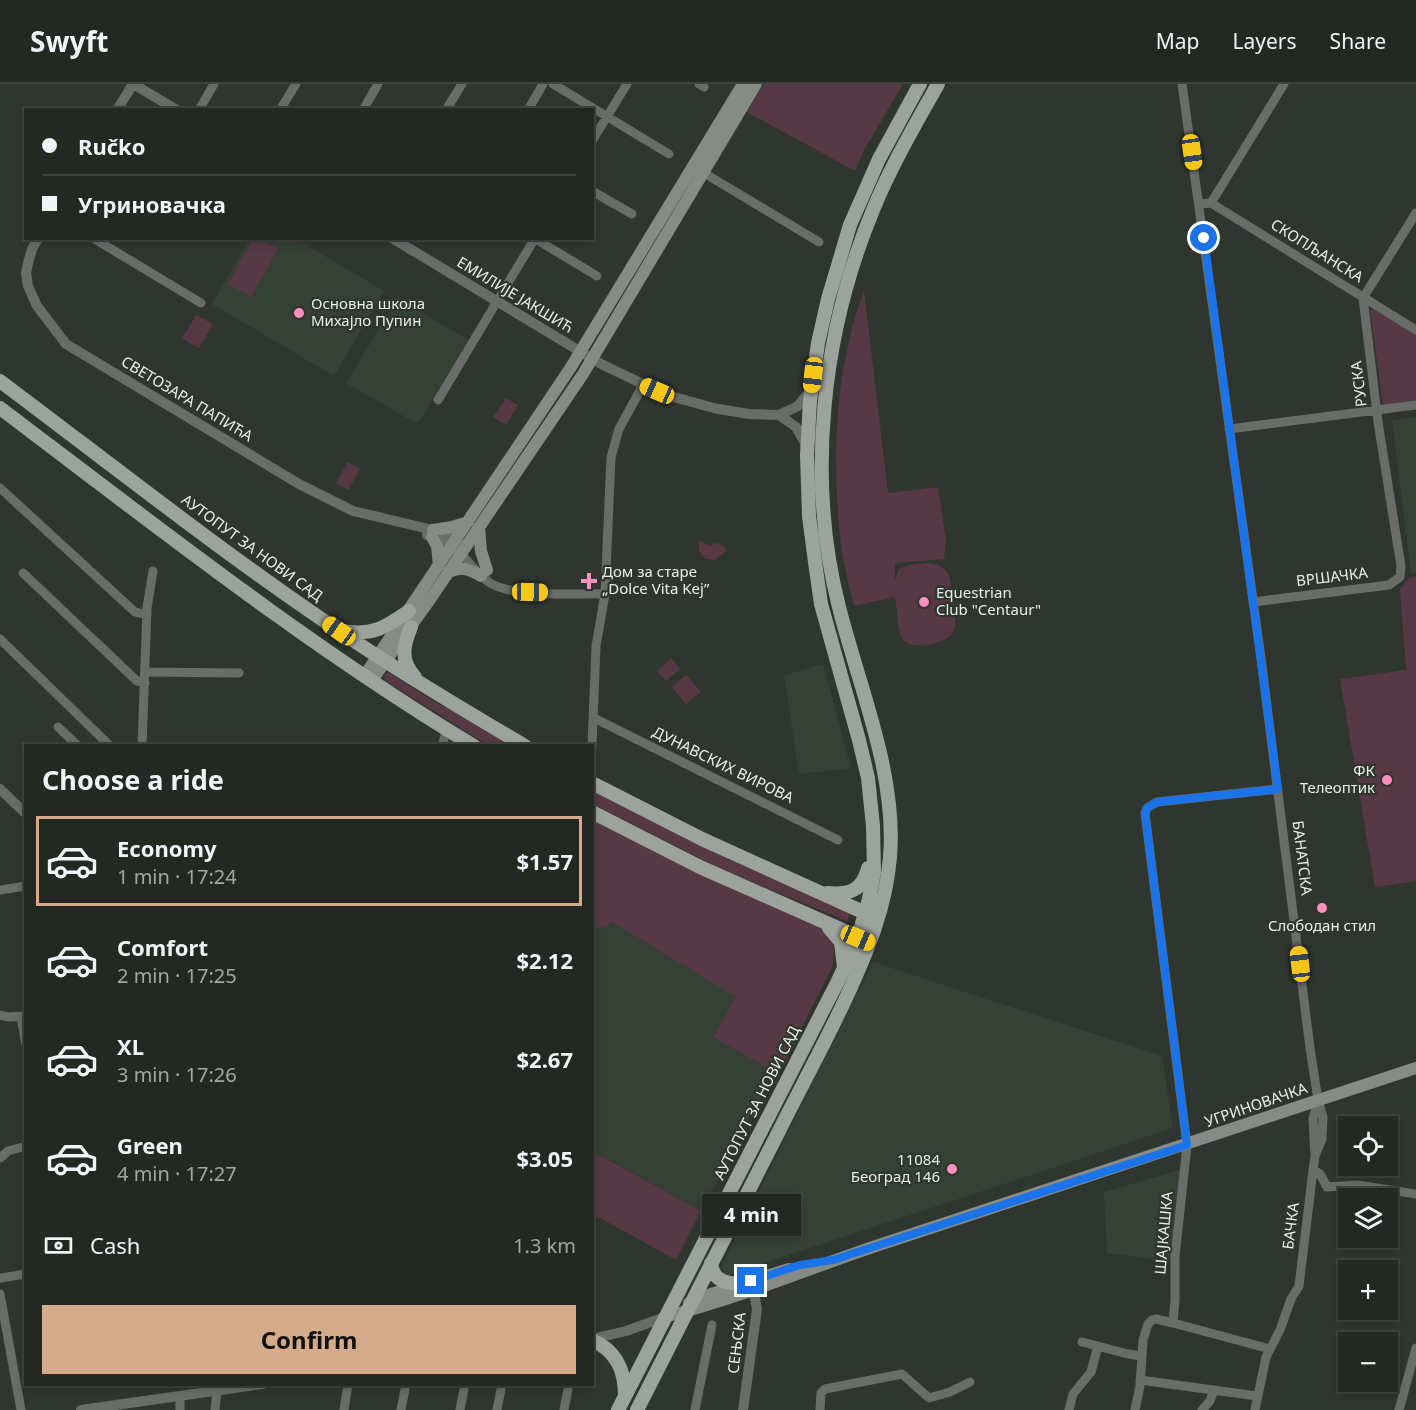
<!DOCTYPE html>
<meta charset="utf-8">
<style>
body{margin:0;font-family:"Noto Sans",sans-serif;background:#2f3430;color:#f1f3f6;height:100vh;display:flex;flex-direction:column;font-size:22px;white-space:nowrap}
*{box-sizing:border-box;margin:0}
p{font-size:20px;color:#a3a6a6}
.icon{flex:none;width:33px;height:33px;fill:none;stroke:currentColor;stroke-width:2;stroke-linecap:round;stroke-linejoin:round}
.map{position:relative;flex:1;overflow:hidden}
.sheet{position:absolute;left:24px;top:660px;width:570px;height:642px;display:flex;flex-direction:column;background:#232823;border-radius:0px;box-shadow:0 3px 9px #0003,0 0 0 2px #404441}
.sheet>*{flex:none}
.hud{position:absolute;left:24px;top:24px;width:570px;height:132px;border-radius:0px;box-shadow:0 3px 9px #0003,0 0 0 2px #404441;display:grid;align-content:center;height:132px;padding:0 18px;background:#232823}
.buttons{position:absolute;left:1338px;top:1032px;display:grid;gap:12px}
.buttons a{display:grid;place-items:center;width:60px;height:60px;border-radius:0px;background:#232823;box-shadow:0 3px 9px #0003,0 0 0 2px #404441;font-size:30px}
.end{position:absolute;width:27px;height:27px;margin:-14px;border:8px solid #1a73e8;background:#fff;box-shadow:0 0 0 3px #fff}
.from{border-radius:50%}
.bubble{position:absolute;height:42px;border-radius:0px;background:#232823;box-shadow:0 3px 9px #0003,0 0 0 2px #404441;font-size:20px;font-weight:700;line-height:42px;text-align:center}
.car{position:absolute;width:18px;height:36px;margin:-18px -9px;border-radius:8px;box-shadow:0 0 4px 2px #0007;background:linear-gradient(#f5c518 24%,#345 0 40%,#f5c518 0 76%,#345 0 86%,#f5c518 0)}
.hud b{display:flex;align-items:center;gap:21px;height:57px;font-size:22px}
.hud b+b{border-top:2px solid #404441}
.hud i{width:15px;height:15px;background:#f1f3f6}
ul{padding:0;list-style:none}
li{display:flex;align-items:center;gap:18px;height:90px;margin:0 12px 9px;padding:0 6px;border:3px solid transparent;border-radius:0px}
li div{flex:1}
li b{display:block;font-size:22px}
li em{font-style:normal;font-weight:700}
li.current{border-color:#d6ab8b}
li>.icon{width:54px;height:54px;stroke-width:1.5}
h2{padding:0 18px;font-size:27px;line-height:72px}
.pay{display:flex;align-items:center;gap:15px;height:66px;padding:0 18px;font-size:22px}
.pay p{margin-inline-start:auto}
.cta{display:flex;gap:12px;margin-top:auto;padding:12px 18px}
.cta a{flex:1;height:69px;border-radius:0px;background:#d6ab8b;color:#111;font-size:24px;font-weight:700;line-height:69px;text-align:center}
header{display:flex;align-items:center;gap:36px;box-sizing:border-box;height:84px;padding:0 30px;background:#232823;border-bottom:2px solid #404441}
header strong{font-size:28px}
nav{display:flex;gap:33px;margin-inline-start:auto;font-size:21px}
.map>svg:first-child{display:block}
.built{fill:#354135}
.green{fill:#573845}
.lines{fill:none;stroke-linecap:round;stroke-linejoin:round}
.minor{stroke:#696c68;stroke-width:9}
.tertiary{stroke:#696c68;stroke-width:10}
.secondary{stroke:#868b86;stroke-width:12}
.primary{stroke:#9ca39c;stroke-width:14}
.route{stroke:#1a73e8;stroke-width:8}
.poi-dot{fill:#fd8ec0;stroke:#2f362f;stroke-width:2}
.labels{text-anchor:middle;stroke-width:4.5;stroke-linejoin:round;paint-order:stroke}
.street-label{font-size:15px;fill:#eaeeea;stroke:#2f362f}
.poi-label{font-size:15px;fill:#eaeeea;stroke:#2f362f;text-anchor:start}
</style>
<header>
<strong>Swyft</strong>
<nav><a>Map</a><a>Layers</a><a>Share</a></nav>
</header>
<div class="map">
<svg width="1416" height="1326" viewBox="0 0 1416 1326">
<rect width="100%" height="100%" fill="#2f362f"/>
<path class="built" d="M249,155H296L384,207L334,292L212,220Z
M398,214L468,256L424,330L418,338H414L346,299Z
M1416,333V489L1411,490L1392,336Z
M823,580L851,684L799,690L784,591Z
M612,838L737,913L713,953L774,988L701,1127L593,1067V844Z
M873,878L1162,972L1173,1044L729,1191L724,1190L722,1186L723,1179Z
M1183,1085L1172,1178L1107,1169L1104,1108Z"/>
<path class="green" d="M764,0H903L864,66L855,87L747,28Z
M253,155H261L278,165L251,213L228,200Z
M864,207L888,409L938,403L946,457L944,475L895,479V496L899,485C913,479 941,473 949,492C952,500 951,511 953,519C954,528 957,539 954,547C948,560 909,569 902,554C897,543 897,525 895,513L854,522C850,504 845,486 842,467C831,386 834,285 864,207Z
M1374,225L1416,251V316L1383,321L1370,226Z
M196,231L213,240L199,264L182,255Z
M506,314L518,321L506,341L493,333Z
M348,378L360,385L348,406L336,399Z
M699,456L710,462L716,459C722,460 724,461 726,467L715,476L704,474L699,466Z
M1416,493V797L1375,803L1340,595L1406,586L1400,505L1409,494Z
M671,574L680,585L666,597L657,587Z
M388,588L438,620L459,629L514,661H488L386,597L384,592Z
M686,591L701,608L686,620L672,603Z
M592,705L850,830L847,837L723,786L593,720Z
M593,735L817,841L828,850L834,859L833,882L778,990L713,953L736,913L612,838L605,843L593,844Z
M592,1067L701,1127L676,1176L593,1130Z"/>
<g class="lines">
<path class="minor" d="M553,0L669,70
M699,0L704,3
M1182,0L1261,574L1310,964L1318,1016L1323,1033L1322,1055L1315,1072L1313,1086L1299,1202L1291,1215L1280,1246L1266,1273L1255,1326
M199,26L214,0
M280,26L296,0
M363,26L378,0
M446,26L462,0
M528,26L543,0
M592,57L627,0
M704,89L819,158
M592,107L632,130
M1211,119L1284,0
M1200,120L1211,119L1416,246
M93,154L201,219
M534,154L597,192
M438,316L535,154
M1229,345L1416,321
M0,404L135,528L147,531
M461,470C471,480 479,492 490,499C515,514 575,509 605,510
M23,489L137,597L145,599
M1253,518L1389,501L1400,493L1401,482L1378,338L1363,214L1416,129
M0,555L110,662
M145,588L239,589
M594,634L838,756
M58,643L78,662
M142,662L147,524L153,487
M442,662L447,645
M592,662L596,562L605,510L611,373L619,345L643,301
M0,806L26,802
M0,931L8,933L26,932
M21,933L26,961
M1315,1072L1313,1035L1318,1016
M0,1074L8,1067L26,1062
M1313,1086L1320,1090L1327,1103L1357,1101L1416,1110
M0,1194L26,1190
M0,1210L21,1326
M1173,1239L1175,1216V1173L1187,1061L1145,729L1147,724L1157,718L1278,705
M1082,1258L1128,1270L1142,1272
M1140,1296L1257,1312
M180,1326V1312
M215,1326L217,1307
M344,1326L348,1300
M401,1326L406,1300
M460,1326L465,1300
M497,1326L502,1300
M564,1326L569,1300
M695,1326L712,1241
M820,1326L821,1309L825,1305L902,1290L929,1314L950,1308L970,1298
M1069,1326L1073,1310L1091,1288L1098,1262
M1135,1326L1140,1302L1143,1256L1148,1240L1152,1236L1156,1235L1173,1239L1270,1265
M1202,1326L1210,1317L1214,1306
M1399,1326L1416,1264"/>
<path class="tertiary" d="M133,0L177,26
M117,26L133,0
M38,154L32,165L28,179L26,189L28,202L37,222L66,260L299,400L353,427L433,446L449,452L461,460
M392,154L601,280L666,311L718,325L749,330L779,331L798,322L811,306
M779,331L796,343L807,362
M427,451L444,458L461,470
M0,705L26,730
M592,1255L626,1247L668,1232
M81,1326L263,1300
M743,1326L757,1225L752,1199"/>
<path class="secondary" d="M479,443L481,467L487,486
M433,446L452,443L468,438
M432,453L437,462L439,481
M449,488C462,482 469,485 481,492
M365,591L571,283L743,0
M372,596L431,514L583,290L756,0
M689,1219L711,1210L789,1185
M668,1232C744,1213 816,1181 891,1157C1066,1100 1241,1042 1416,984"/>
<path class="primary" d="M0,297C112,381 223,469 339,547C400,588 462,625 525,662
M0,324C155,441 308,562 474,662
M411,543C403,562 400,577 415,593
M342,547C373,552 384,544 409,527
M592,699L702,755L874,833
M592,728L700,783L865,856
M827,809C848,811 863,807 868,784
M829,844L841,858L844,883
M711,1179C713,1196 724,1199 739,1200
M592,1256C617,1267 625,1287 625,1312
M618,1326L837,899L858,854L869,815L874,788L873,742L868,694L859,656L821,520L815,478L809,432L807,371L810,317L818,259L828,215L850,141L879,75L920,0
M637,1326C685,1233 731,1140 779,1047C801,1003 825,959 846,914C867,868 886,824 890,773C897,690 859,603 839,523C806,394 822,249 873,126C891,82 915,41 938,0"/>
</g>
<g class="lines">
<path class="route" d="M751,1197L800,1181L833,1176L1187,1061L1145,729L1147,724L1157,718L1278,705L1204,154"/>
</g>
<g class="poi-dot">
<circle cx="299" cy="229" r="6"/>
<path d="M586 488h6v6h6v6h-6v6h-6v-6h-6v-6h6z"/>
<circle cx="924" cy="518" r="6"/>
<circle cx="1387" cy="696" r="6"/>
<circle cx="1322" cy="824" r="6"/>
<circle cx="952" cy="1085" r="6"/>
</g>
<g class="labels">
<g class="street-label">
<text transform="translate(1317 167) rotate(32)" y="5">СКОПЉАНСКА</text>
<text transform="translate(515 211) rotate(31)" y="5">ЕМИЛИЈЕ ЈАКШИЋ</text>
<text transform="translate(1359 300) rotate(-97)" y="5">РУСКА</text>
<text transform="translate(187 315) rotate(31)" y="5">СВЕТОЗАРА ПАПИЋА</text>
<text transform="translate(252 464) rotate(36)" y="5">АУТОПУТ ЗА НОВИ САД</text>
<text transform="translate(1332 493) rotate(-7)" y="5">ВРШАЧКА</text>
<text transform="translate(723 681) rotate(26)" y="5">ДУНАВСКИХ ВИРОВА</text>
<text transform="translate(1302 774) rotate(83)" y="5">БАНАТСКА</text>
<text transform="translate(757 1019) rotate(-63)" y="5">АУТОПУТ ЗА НОВИ САД</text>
<text transform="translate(1256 1021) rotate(-19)" y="5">УГРИНОВАЧКА</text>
<text transform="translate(1291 1142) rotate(-83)" y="5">БАЧКА</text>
<text transform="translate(1164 1149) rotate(-85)" y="5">ШАЈКАШКА</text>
<text transform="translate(737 1259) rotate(-83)" y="5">СЕЊСКА</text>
</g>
<g class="poi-label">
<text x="311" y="225">Основна школа<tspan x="311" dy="17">Михајло Пупин</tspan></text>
<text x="602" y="493">Дом за старе<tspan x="602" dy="17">„Dolce Vita Kej”</tspan></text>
<text x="936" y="514">Equestrian<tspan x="936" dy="17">Club "Centaur"</tspan></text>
<text x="1375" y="692" text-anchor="end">ФК<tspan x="1375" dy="17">Телеоптик</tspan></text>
<text x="1322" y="847" text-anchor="middle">Слободан стил</text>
<text x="940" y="1081" text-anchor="end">11084<tspan x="940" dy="17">Београд 146</tspan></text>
</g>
</g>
</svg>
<div class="buttons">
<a><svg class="icon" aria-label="locate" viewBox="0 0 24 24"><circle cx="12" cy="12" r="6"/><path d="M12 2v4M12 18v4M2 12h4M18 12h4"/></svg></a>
<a><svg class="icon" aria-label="layers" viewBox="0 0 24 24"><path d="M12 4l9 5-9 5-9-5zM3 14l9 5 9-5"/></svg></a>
<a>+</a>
<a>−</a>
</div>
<i class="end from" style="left:1204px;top:154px"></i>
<i class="end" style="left:751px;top:1197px"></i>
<div class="bubble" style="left:702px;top:1110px;width:99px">4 min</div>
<i class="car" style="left:1192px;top:68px;rotate:172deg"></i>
<i class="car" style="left:813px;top:291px;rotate:187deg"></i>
<i class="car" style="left:657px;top:307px;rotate:294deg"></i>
<i class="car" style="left:530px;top:508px;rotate:91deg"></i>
<i class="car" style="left:339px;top:547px;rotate:305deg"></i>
<i class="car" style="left:858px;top:854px;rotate:113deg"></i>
<i class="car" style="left:1300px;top:880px;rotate:353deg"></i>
<div class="hud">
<b><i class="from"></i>Ručko</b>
<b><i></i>Угриновачка</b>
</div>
<section class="sheet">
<h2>Choose a ride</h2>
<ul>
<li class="current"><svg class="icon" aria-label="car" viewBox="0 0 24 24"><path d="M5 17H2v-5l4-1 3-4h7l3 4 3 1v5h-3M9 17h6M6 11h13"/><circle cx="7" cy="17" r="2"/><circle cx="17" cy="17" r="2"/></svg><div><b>Economy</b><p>1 min · 17:24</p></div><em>$1.57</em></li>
<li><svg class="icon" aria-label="car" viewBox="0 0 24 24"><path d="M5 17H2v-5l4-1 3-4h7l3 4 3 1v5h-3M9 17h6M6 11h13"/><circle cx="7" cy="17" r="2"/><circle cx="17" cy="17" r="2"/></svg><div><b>Comfort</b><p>2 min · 17:25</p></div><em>$2.12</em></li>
<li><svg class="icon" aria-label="car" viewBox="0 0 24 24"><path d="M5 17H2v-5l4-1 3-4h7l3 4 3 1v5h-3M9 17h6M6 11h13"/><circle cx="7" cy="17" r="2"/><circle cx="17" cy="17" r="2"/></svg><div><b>XL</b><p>3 min · 17:26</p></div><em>$2.67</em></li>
<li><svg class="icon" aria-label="car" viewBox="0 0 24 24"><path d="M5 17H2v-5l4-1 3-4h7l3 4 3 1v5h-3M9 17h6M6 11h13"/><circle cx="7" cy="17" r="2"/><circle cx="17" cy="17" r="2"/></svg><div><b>Green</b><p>4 min · 17:27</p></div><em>$3.05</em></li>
</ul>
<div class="pay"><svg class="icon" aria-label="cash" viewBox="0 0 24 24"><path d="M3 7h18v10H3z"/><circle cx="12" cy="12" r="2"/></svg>Cash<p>1.3 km</p></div>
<div class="cta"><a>Confirm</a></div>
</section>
</div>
